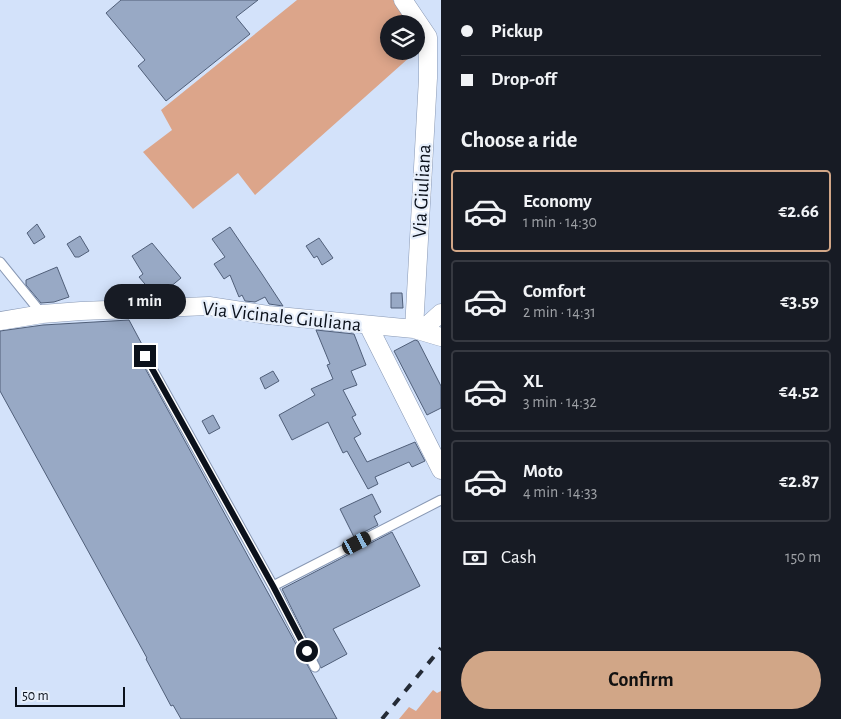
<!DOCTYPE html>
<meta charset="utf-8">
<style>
body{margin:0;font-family:"Alegreya Sans",sans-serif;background:#242831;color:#f1f3f6;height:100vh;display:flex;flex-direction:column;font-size:19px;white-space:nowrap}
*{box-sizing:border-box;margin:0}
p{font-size:16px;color:#9ea1a6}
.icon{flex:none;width:28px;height:28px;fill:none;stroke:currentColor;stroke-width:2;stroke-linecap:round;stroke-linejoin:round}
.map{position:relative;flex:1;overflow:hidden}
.sheet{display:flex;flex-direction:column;background:#171b24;width:400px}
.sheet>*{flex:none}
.hud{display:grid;align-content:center;height:110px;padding:0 20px;background:#171b24}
.tools{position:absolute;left:380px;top:15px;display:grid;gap:10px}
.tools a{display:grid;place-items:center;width:45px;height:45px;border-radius:50%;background:#171b24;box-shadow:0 2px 12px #0003;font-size:25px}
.scale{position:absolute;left:15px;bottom:12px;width:110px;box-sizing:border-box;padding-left:5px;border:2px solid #0b111b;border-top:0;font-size:14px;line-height:18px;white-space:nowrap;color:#0b111b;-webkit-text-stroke:4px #e7effb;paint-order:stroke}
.end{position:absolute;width:22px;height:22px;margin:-11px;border:6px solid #0b111b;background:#fff;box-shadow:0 0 0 2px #fff}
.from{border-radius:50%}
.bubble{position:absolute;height:35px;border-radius:18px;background:#171b24;box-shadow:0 2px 12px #0003;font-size:16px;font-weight:600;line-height:35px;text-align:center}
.car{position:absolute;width:15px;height:30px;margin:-15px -8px;border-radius:6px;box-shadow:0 0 4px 1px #0007;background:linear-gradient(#222 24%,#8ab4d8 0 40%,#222 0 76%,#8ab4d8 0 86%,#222 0)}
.hud b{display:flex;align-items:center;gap:18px;height:48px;font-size:19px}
.hud b+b{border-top:1px solid #363941}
.hud i{width:12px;height:12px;background:#f1f3f6}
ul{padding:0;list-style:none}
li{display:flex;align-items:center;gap:15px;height:82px;margin:0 10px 8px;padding:0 10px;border:2px solid #363941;border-radius:5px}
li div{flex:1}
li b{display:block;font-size:19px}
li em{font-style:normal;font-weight:600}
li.selected{border-color:#d1a687}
li>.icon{width:45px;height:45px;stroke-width:1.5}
h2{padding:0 20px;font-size:22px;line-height:60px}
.pay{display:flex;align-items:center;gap:12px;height:55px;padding:0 20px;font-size:19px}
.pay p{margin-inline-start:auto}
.primary-button{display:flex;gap:10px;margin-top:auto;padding:10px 20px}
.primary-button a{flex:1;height:58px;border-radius:30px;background:#d1a687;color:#111;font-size:20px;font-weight:600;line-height:58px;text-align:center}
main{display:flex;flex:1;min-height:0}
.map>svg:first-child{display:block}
.green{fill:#dca58a}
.building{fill:#98a9c5;stroke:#505f79}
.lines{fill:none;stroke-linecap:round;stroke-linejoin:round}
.lane-casing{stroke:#8898b4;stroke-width:11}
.street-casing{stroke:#8898b4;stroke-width:19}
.lane{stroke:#fff;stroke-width:9}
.street{stroke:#fff;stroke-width:18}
.rail{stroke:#242b36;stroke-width:4;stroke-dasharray:9 9;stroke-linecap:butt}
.route{stroke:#0b111b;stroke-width:6}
.labels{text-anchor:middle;stroke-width:4.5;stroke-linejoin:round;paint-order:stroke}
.street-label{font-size:20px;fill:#0b111b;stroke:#e7effb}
</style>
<main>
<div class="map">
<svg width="441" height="719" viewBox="0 0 441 719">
<rect width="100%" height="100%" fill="#d3e2fa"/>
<path class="green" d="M297,0H393L411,24H389V51H416V32L420,48L255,195L238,173L193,209L143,152L172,130L161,110Z
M433,690L437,693L441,691V719H399L409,707L416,711Z"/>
<path class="building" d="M121,0H258L236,17L250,34L166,101L138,66L145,60L106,13Z
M37,224L45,237L34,244L27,233Z
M230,227L262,274L283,306L269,304L265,297L255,302L245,301L242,295L239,297L230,275L224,279L214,264L225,257L212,239Z
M80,236L89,251L79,257H75L67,244Z
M319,238L333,258L322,265L317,256L314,258L306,246Z
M152,243L181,278L158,297H156L139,277L143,274L132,256Z
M57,267L69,297L54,302L41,303L26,285V280Z
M391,293H402L403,308H391Z
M129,320L145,350L138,356L140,359L337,719H181L173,705L171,706L146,659L147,658L0,391V331L43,325Z
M316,330L354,334L366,365L351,371L357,385L343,390L356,415L352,417L361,434L354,438L367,462L415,442L425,461L412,467L409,462L375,477L378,484L368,489L347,451L343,453L328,422L292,440L279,415L315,395L311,389L333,379L327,365L330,364Z
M415,340L418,341L441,386V408L427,415L394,351Z
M273,371L279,381L265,389L260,378Z
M213,415L220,428L209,434L202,421Z
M372,494L381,512L374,516L378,525L354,537L340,509Z
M392,532L420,586L333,629L347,654L321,668L282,589Z"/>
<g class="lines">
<defs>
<path id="lane" d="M0,262L42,314
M145,356L273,586L315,667
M273,586L441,500"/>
<path id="street" d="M403,0L428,37V78L414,329
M0,321L42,314L81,311L209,306L268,315L414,329L441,337
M368,325L441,470
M421,331L441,313"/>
</defs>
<use href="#lane" class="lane-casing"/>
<use href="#street" class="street-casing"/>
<use href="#lane" class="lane"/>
<use href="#street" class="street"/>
<path class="rail" d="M382,719L441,648"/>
</g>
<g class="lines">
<path class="route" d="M145,356L273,586L307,651"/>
</g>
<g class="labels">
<g class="street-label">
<text transform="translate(421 191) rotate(-87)" y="7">Via Giuliana</text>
<text transform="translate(282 316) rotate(6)" y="7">Via Vicinale Giuliana</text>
</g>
</g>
</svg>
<div class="tools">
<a><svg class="icon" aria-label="layers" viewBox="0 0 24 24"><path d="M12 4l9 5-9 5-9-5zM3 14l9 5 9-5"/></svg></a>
</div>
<div class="scale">50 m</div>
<i class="end from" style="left:307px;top:651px"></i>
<i class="end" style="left:145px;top:356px"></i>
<div class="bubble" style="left:104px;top:284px;width:82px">1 min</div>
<i class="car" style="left:357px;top:543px;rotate:63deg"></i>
</div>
<section class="sheet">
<div class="hud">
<b><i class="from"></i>Pickup</b>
<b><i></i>Drop-off</b>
</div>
<h2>Choose a ride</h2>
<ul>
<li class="selected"><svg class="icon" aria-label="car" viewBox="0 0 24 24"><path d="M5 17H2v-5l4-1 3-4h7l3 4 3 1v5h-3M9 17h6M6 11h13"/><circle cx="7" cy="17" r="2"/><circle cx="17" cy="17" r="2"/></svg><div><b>Economy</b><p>1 min · 14:30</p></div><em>€2.66</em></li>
<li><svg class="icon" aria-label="car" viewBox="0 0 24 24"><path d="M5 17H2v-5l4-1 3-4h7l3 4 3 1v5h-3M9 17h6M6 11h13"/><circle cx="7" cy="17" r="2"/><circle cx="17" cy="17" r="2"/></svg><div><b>Comfort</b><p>2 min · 14:31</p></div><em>€3.59</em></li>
<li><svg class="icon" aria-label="car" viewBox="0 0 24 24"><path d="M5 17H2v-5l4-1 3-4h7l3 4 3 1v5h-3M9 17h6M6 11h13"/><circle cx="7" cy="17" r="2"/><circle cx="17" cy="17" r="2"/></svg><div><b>XL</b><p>3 min · 14:32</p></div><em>€4.52</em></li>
<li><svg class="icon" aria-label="car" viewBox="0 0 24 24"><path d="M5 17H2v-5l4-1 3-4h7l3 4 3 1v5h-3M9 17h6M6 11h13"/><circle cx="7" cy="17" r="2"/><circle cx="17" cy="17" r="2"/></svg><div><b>Moto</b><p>4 min · 14:33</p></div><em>€2.87</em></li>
</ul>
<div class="pay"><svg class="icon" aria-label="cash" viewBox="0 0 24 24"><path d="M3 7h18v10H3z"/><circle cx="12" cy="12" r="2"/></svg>Cash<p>150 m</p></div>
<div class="primary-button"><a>Confirm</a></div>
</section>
</main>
